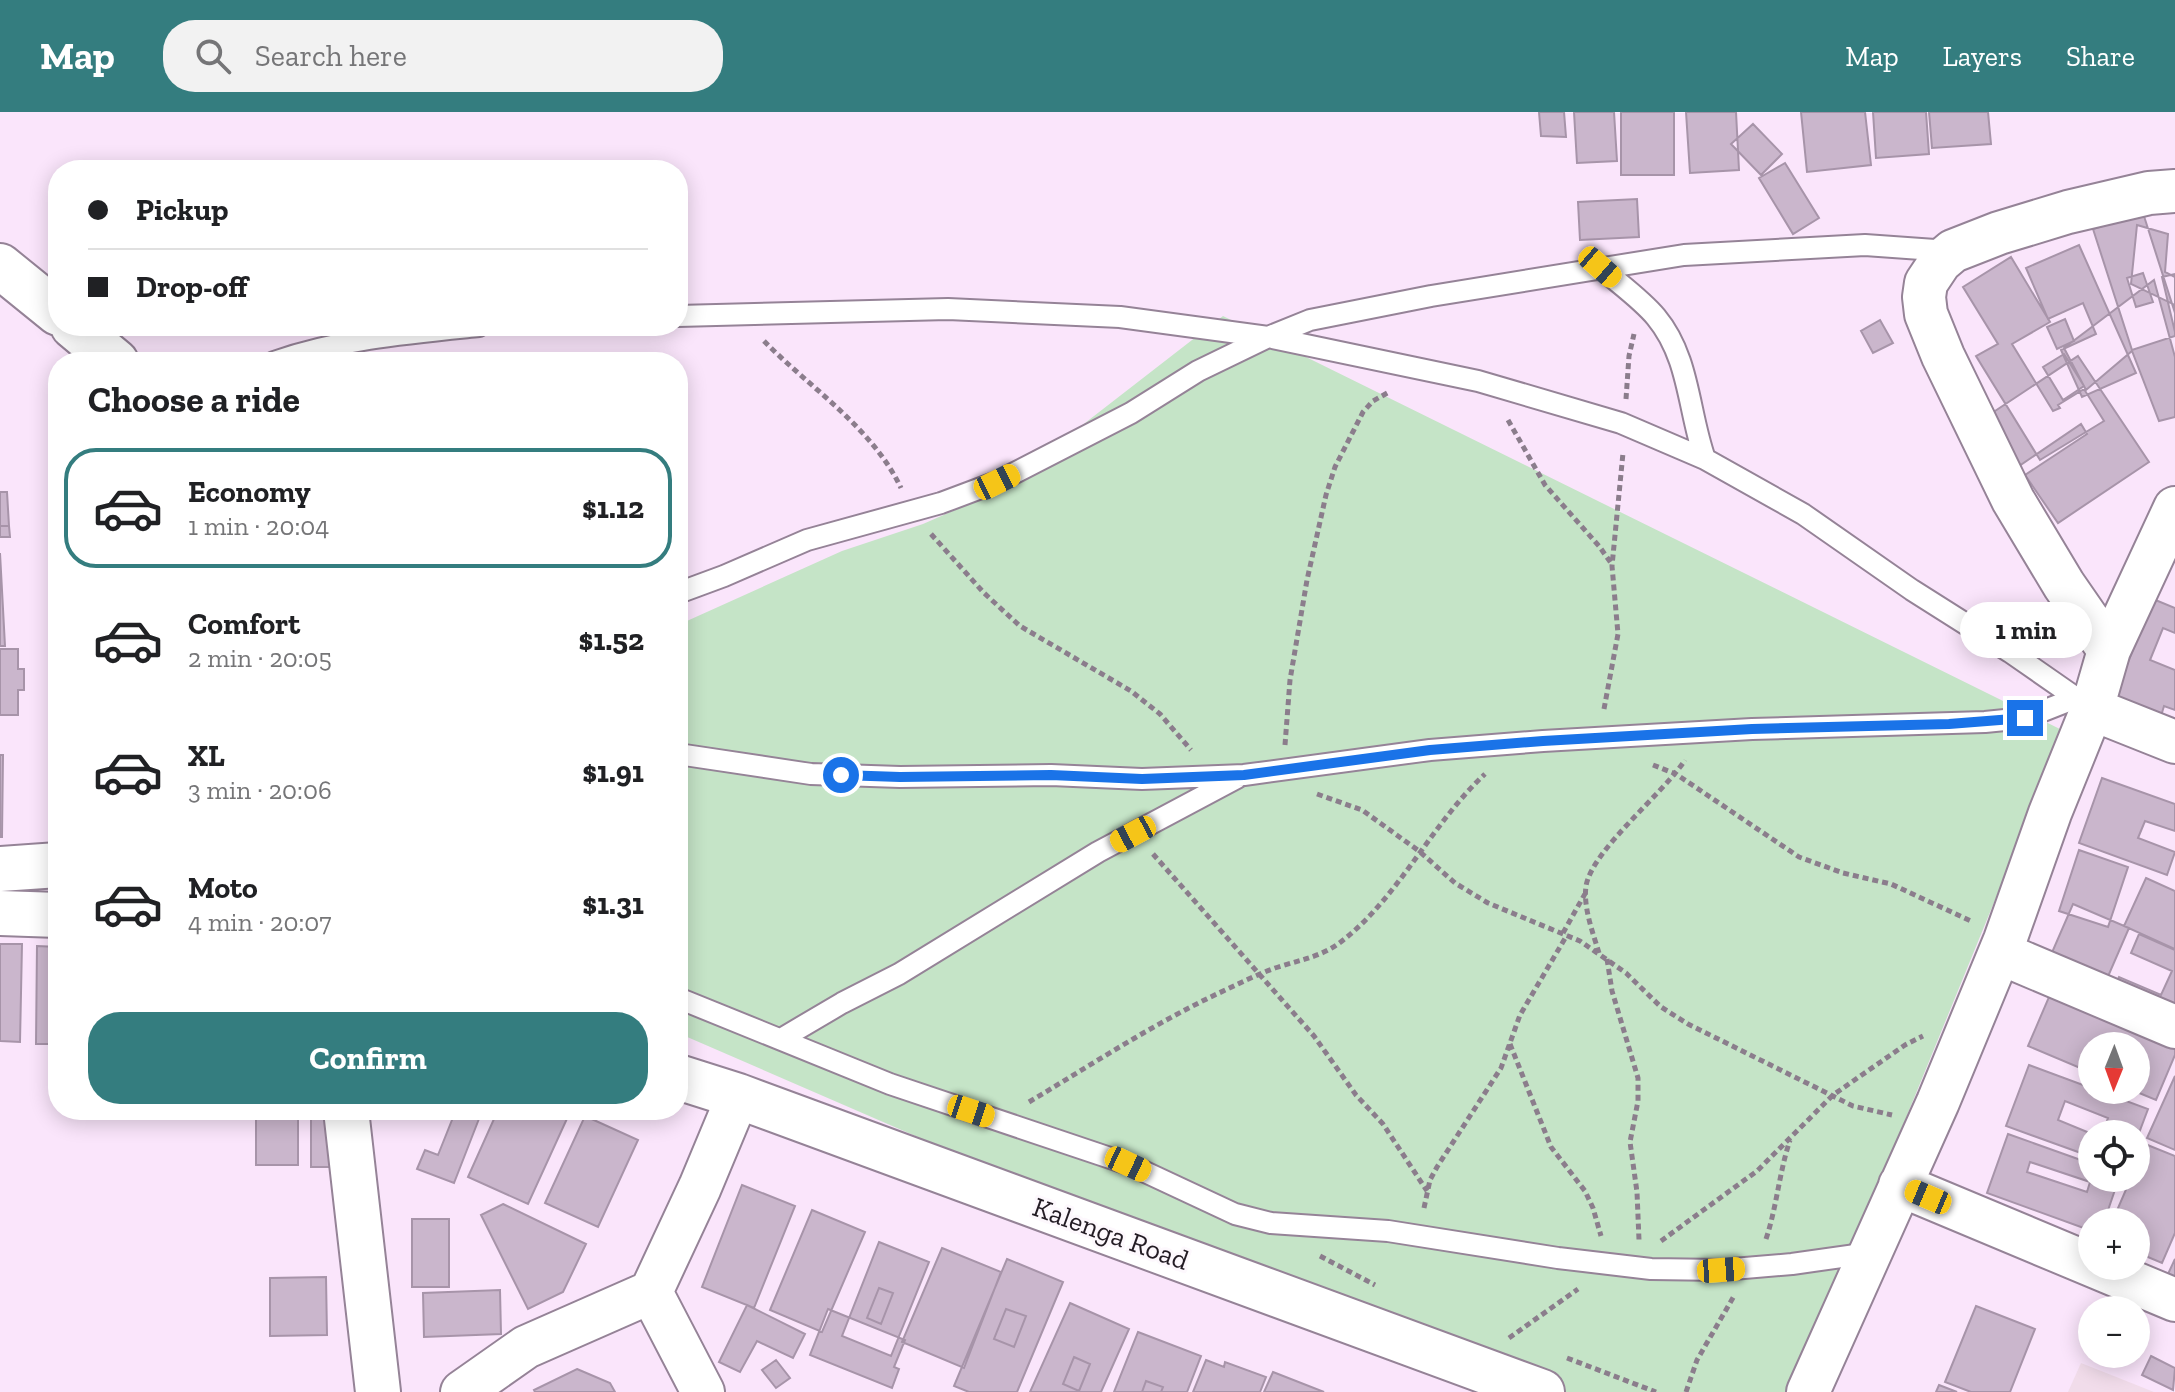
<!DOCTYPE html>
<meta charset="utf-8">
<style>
body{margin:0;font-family:"Zilla Slab",serif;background:#f2f2f2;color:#202124;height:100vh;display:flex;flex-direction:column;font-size:30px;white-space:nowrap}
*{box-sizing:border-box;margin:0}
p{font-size:26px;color:#757577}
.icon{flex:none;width:44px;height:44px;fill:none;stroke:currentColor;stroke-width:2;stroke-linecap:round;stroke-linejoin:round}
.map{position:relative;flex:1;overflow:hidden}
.sheet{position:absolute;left:48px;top:240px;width:640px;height:768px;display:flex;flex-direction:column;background:#fff;border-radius:32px;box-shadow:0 4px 20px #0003}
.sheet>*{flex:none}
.banner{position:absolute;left:48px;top:48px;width:640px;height:176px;border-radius:32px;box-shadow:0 4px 20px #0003;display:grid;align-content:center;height:176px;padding:0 40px;background:#fff}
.needle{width:52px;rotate:181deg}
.buttons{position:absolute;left:2078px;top:920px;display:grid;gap:16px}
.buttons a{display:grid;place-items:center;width:72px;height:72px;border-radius:50%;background:#fff;box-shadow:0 4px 20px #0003;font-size:40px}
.end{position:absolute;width:36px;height:36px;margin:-18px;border:10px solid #1a73e8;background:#fff;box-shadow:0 0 0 4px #fff}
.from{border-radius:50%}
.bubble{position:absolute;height:56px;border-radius:28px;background:#fff;box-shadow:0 4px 20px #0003;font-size:26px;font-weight:700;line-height:56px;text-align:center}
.car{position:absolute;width:24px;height:48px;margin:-24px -12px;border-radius:10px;box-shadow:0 0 6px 2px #0007;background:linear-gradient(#f5c518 24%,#345 0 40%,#f5c518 0 76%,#345 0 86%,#f5c518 0)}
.banner b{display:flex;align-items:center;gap:28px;height:76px;font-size:30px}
.banner b+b{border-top:2px solid #e0e0e0}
.banner i{width:20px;height:20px;background:#202124}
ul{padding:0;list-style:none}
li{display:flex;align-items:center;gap:24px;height:120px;margin:0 16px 12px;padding:0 24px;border:4px solid transparent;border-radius:32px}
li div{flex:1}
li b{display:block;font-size:30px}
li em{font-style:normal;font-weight:700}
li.active{border-color:#347d7f}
li>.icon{width:72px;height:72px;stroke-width:1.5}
h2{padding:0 40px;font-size:36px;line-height:96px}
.cta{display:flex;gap:16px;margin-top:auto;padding:16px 40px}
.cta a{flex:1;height:92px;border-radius:32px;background:#347d7f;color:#fff;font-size:32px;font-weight:700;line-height:92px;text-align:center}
header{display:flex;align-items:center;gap:48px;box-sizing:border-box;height:112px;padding:0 40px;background:#347d7f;color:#fff}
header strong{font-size:38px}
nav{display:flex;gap:44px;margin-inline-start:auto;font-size:28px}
.search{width:560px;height:72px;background:#f2f2f2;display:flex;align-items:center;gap:20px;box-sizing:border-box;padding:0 28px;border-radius:32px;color:#757577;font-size:30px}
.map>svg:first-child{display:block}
.commercial{fill:#f1dcea}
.green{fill:#c5e4c7}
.building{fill:#cab6cc;stroke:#a794a9;stroke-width:2;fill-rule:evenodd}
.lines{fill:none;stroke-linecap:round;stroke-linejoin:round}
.service-casing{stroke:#958397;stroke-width:24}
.minor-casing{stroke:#958397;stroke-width:46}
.tertiary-casing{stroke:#958397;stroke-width:48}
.secondary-casing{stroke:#958397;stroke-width:48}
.trunk-casing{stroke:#958397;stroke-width:48}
.path{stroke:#8b7d8c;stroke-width:5;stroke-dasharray:6 4;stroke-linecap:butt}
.service{stroke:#fff;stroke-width:20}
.minor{stroke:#fff;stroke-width:42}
.tertiary{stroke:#fff;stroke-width:44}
.secondary{stroke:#fff;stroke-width:44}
.trunk{stroke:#fff;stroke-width:44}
.route{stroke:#1a73e8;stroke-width:10}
.labels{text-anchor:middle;stroke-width:6;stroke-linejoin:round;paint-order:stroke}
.street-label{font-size:28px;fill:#231c24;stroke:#fdf8fd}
</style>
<header>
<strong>Map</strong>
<div class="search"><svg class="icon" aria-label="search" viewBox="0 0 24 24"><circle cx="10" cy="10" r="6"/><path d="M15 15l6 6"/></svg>Search here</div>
<nav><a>Map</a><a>Layers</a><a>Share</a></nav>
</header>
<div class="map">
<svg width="2175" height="1280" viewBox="0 0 2175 1280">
<rect width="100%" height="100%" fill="#fae5fb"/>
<path class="commercial" d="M2081,1251L2154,1280H2068Z"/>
<path class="green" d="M1223,204L2064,619L1794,1280H1506L678,921V513L842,439L923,412L996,380Z"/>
<path class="building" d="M1539,0H1564L1566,25L1541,24Z
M1574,0H1614L1617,49L1577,51Z
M1621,0H1674V63H1621Z
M1686,0H1736L1739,58L1690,61Z
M1801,0H1865L1871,53L1807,60Z
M1873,0H1926L1929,42L1876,46Z
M1929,0H1988L1991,32L1932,36Z
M1753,12L1782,42L1761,63L1731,32Z
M1785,51L1819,106L1793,122L1759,66Z
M1637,87L1639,125L1580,128L1578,90Z
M2143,101L2175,201V224L2132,238L2093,117ZM2143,161L2153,190L2136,195L2127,166Z
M2137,113L2168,122L2165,160L2175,165V193L2131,172Z
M2079,133L2136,261L2082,285L2061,238L2096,222L2083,191L2048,207L2026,156Z
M2011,145L2050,210L2012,232L2053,299L2060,296L2058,293L2084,277L2104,309L2040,348L1976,244L1998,232L1963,175Z
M2175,162V220L2162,165Z
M2154,168L2175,245V305L2159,309L2132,239L2086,278L2064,236Z
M2065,207L2074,229L2057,237L2047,215Z
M1880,208L1893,231L1873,241L1861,219Z
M2064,242L2084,274L2063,288L2043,255Z
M2078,244L2149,350L2058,411L2025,363L2087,322L2081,312L2019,354L1986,305Z
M0,380H7L9,414H0Z
M0,414H9L10,425H0Z
M0,441L5,534H0Z
M2153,487L2175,496V521L2163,516L2150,548L2175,558V598L2164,594L2161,604L2114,586Z
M0,537H18V557H24V578H18V603H0Z
M0,643H3L2,725H0Z
M2102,666L2175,692V719L2145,709L2138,726L2175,740L2167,763L2079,731Z
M2079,738L2128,755L2108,815L2059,799Z
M2146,766L2175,779V837L2124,814Z
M2073,792L2129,816L2103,876L2047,852Z
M2139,822L2175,838V915L2110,887L2119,865L2161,883L2172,859L2131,841Z
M0,832H22L20,930L0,929Z
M37,834L58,835V932H36Z
M2052,878L2175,930V943L2156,988L2132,978H2136V957L2138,958L2143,947L2136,944V934H2113L2101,929L2098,934H2092V961L2028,934Z
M2029,953L2148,997L2136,1029V1022H2102L2108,1006L2065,989L2058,1008L2092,1022V1045L2006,1014Z
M2175,964V1038L2147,1026Z
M256,998H298V1053H256Z
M311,998H332L333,1055H311Z
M456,998L482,999L454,1071L417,1057L425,1038L438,1043Z
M498,998H564L570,1000L528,1092L468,1065Z
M585,1004L638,1028L598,1115L545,1091Z
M2008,1022L2092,1052V1066H2119L2104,1110H2092V1119L1987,1081ZM2030,1050L2090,1070L2087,1080L2027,1060Z
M2145,1032L2175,1044V1121L2162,1151L2136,1140V1110H2112L2131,1066H2136V1053Z
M742,1073L795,1094L754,1196L702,1175Z
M503,1092L586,1132L563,1180L528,1197L481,1103Z
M812,1098L865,1120L822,1220L770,1198Z
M412,1107H449V1175H412Z
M879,1130L929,1150L891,1244L842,1224ZM879,1176L893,1181L881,1212L867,1206Z
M942,1136L1001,1160L964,1256L902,1230Z
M1007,1147L1063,1170L1017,1280H969L954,1274ZM1006,1197L1026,1204L1014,1235L994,1227Z
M2175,1147V1165L2168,1162Z
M326,1165L327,1223L270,1224V1166Z
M879,1176L893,1181L881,1212L867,1206Z
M500,1178L501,1222L424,1225L423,1181Z
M1070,1191L1129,1217L1101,1280H1030ZM1074,1245L1090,1252L1079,1279L1063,1272Z
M747,1193L805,1222L793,1246L757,1229L740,1260L719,1250Z
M1976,1194L2035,1217L2010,1280H1971L1945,1270Z
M828,1197L905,1228L894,1255L899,1257L892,1276L810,1243Z
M1006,1197L1026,1204L1014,1235L994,1227Z
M1138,1220L1201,1244L1187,1280H1161L1163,1275L1146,1269L1142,1280H1114Z
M2151,1244L2175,1256L2173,1278L2142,1263Z
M1074,1245L1090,1252L1079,1279L1063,1272Z
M776,1248L790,1266L776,1276L762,1258Z
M1206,1248L1224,1255L1225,1250L1266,1265L1260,1280H1193Z
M577,1257L610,1271L615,1280H535L534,1278Z
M1273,1260L1324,1280H1264Z
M1146,1269L1163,1275L1161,1280H1142Z
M1939,1273L1957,1280H1936Z"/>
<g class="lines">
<defs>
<path id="service" d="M1600,155C1618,171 1641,187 1656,205C1690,246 1688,299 1705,347
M678,204L948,197L1120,205L1268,225L1478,269L1621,311L1705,347L1803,402L1912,478L2010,540L2092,597
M274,250C340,227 410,221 479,214
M678,481L724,464L807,428L941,391L997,370L1131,301L1198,259L1268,225L1310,208L1431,184L1684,143L1865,133L1949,139
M678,642L811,662L900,665L1051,663L1142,667L1244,663L1430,638L1543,629L1752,617L1985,610L2025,606L2076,586
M678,886L890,972L1128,1052L1235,1102L1271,1111L1388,1119L1558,1146L1651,1157L1721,1158L1792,1152L1870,1141
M781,927L842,891L899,862L1098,740L1237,666"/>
<path id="minor" d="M2109,538L2064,473L2013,388L1943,244L1926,202L1924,185L1926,171L1940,150L1953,139L1999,121L2068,100L2149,81L2175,79
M2092,597L2175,630
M2000,841L2175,915
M1900,1073L2175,1188
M651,1180L703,1280
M462,1280L526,1235L651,1180L700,1075L738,984
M1808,1280L1938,990L2005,828L2050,701L2092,597L2109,538L2175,396"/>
<path id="tertiary" d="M346,998L378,1280"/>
<path id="secondary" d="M678,965L738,984L1542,1280"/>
<path id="trunk" d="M0,154L58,201
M73,214L116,250
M0,757L58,753
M0,801L58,803"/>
</defs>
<use href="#service" class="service-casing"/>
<use href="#minor" class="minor-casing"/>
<use href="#tertiary" class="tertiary-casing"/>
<use href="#secondary" class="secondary-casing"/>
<use href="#trunk" class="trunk-casing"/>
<path class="path" d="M764,229C810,276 872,315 901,376
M1626,287L1629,244L1634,222
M1508,308L1545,373L1599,434L1611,451
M931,422L984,481L1020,514L1131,579L1160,602L1191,638
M1604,597L1618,522L1612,454L1623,341
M1285,633L1290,568L1307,468L1326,383L1335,355L1363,300L1373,289L1389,280
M1653,653L1676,662L1799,745L1843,761L1891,772L1971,809
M1317,682L1362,698L1419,739L1455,771L1488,791L1580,829L1626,861L1661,895L1688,912L1853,994L1892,1003
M1153,742L1314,924L1356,983L1383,1012L1427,1079
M1563,821L1586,780
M1599,841C1593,821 1583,795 1586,774C1592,738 1663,682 1685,648
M1607,847L1612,879L1638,966V989L1630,1030L1637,1080L1639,1128
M1510,932L1551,1035L1585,1079L1593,1096L1601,1124
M1029,990C1091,953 1153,912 1219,881C1238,872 1256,863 1275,856C1299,848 1322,845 1342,829C1399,785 1432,711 1485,662
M1424,1096L1430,1068L1437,1055L1501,956L1520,903L1567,823
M1766,1127C1777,1094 1779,1061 1790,1028
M1661,1129L1757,1059L1833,983L1905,933L1923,924
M1320,1144L1375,1173
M1509,1226L1578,1177
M1567,1246L1656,1280
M1686,1280L1697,1248L1734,1184"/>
<use href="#service" class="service"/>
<use href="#minor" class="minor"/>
<use href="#tertiary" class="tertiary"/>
<use href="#secondary" class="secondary"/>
<use href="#trunk" class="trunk"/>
</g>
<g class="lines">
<path class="route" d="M841,663L900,665L1051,663L1142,667L1244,663L1430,638L1543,629L1752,617L1949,612L2025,606"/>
</g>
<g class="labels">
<g class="street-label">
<text transform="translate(1111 1121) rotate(20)" y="10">Kalenga Road</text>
</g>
</g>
</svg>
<div class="buttons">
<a><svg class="needle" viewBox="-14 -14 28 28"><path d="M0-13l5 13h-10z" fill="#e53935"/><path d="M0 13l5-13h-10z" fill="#757577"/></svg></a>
<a><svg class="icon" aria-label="locate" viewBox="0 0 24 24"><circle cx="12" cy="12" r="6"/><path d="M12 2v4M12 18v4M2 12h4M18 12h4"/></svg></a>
<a>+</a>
<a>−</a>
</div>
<i class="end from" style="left:841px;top:663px"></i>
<i class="end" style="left:2025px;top:606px"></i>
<div class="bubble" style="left:1960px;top:490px;width:132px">1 min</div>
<i class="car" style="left:1600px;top:155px;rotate:131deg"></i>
<i class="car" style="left:997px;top:370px;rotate:64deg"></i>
<i class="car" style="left:1133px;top:722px;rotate:242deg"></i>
<i class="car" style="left:971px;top:999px;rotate:108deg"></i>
<i class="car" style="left:1128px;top:1052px;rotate:115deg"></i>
<i class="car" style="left:1928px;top:1085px;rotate:293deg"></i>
<i class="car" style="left:1721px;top:1158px;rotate:86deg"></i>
<div class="banner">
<b><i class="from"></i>Pickup</b>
<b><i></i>Drop-off</b>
</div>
<section class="sheet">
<h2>Choose a ride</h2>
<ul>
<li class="active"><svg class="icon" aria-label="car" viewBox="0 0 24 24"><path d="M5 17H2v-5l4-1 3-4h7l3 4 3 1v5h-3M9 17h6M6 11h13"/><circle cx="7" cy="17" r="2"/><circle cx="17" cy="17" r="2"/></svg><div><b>Economy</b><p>1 min · 20:04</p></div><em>$1.12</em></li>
<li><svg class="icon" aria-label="car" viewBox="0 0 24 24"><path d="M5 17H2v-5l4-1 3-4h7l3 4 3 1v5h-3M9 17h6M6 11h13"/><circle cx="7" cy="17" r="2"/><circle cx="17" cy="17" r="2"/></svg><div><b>Comfort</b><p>2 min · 20:05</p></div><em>$1.52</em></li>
<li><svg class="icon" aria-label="car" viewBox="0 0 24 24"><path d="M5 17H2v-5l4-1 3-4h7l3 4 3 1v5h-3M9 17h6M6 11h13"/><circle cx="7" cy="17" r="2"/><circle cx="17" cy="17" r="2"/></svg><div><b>XL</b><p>3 min · 20:06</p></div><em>$1.91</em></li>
<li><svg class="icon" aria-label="car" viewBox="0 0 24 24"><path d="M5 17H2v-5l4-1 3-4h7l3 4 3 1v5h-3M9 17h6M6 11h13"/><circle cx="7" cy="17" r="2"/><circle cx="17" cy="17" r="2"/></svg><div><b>Moto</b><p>4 min · 20:07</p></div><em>$1.31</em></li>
</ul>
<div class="cta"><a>Confirm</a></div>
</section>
</div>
